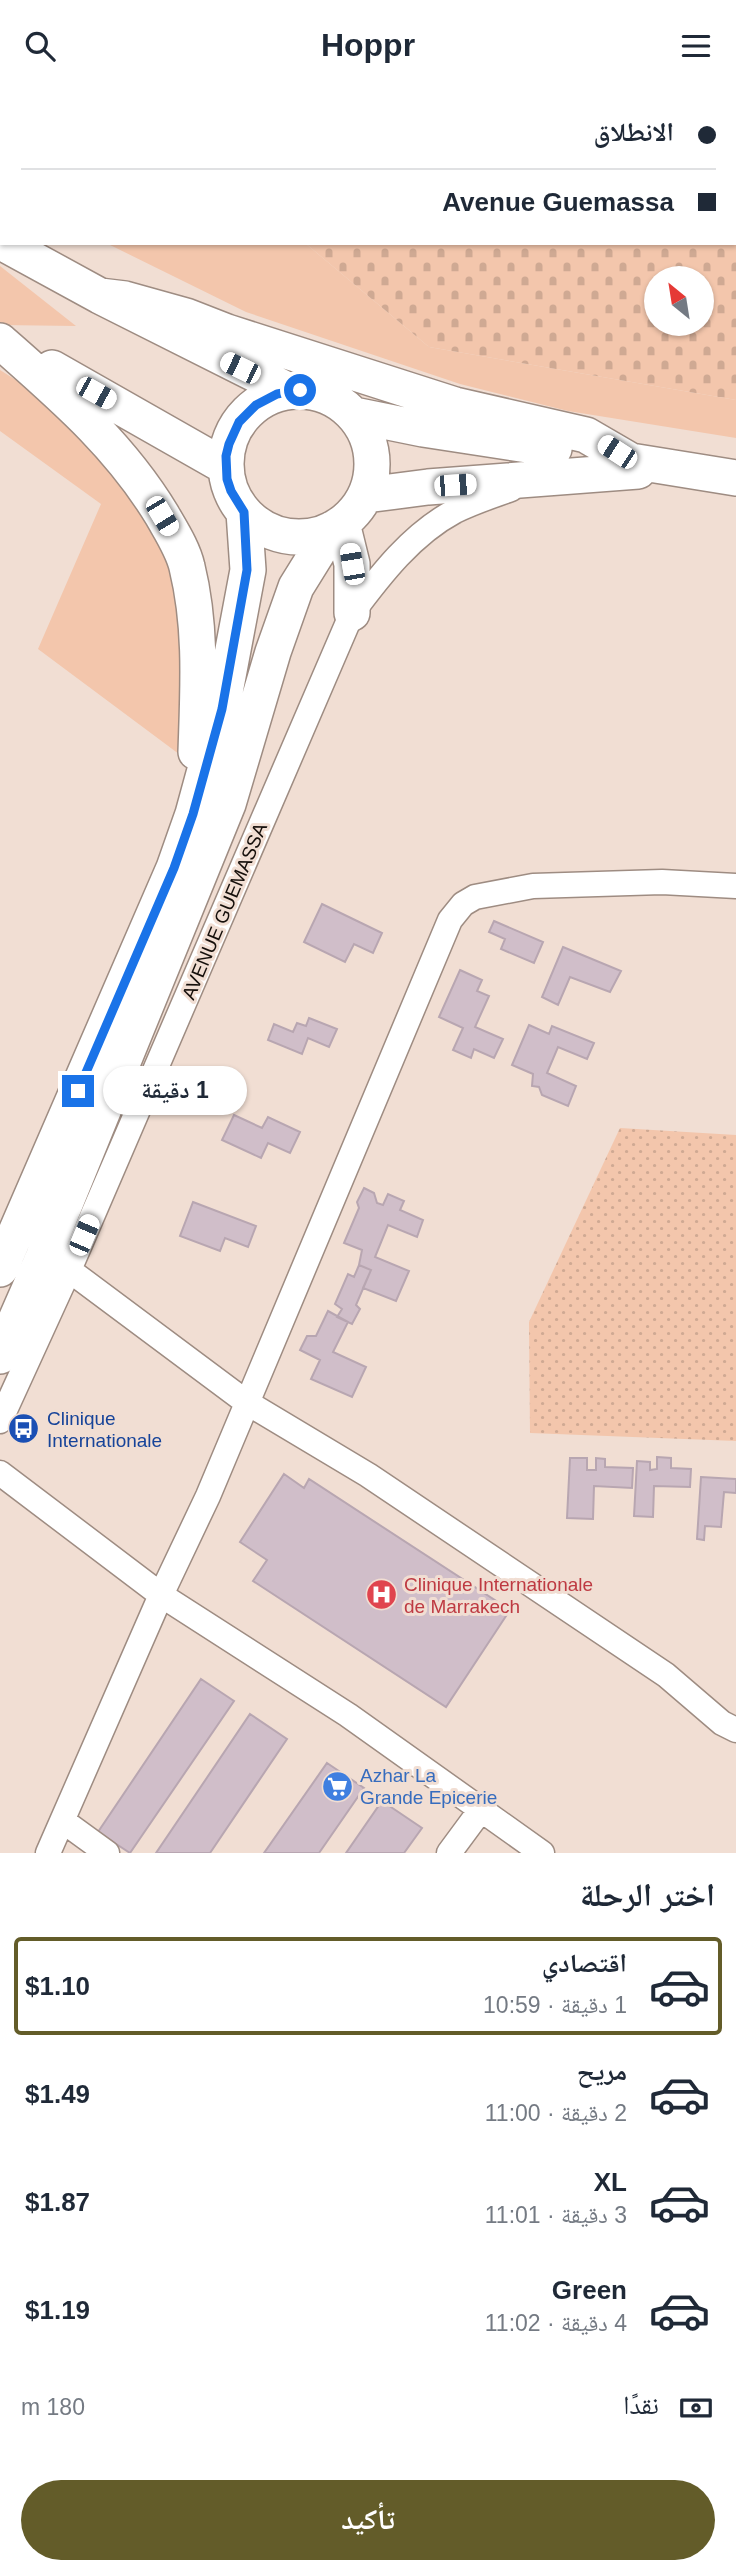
<!DOCTYPE html>
<html lang="ar">
<meta charset="utf-8">
<style>
body{margin:0;font-family:Arial,"Noto Naskh Arabic",sans-serif;background:#f2f2f3;color:#1f2937;direction:rtl;height:100vh;display:flex;flex-direction:column;font-size:26px;white-space:nowrap}
*{box-sizing:border-box;margin:0}
p{font-size:23px;color:#747a83}
.icon{flex:none;width:38px;height:38px;fill:none;stroke:currentColor;stroke-width:2;stroke-linecap:round;stroke-linejoin:round}
.map{position:relative;height:1762px;overflow:hidden;direction:ltr}
.details{display:flex;flex-direction:column;background:#fff;flex:1}
.details>*{flex:none}
.top-card{position:absolute;left:0px;top:0px;width:737px;height:154px;box-shadow:0 2px 5px #0004;direction:rtl;display:grid;align-content:center;height:154px;padding:0 21px;background:#fff}
.needle{width:46px;rotate:330deg}
.tools{position:absolute;left:644px;top:175px;display:grid;gap:14px}
.tools a{display:grid;place-items:center;width:70px;height:70px;border-radius:50%;background:#fff;box-shadow:0 2px 5px #0004;font-size:35px}
.end{position:absolute;width:32px;height:32px;margin:-16px;border:9px solid #1a73e8;background:#fff;box-shadow:0 0 0 4px #fff}
.from{border-radius:50%}
.bubble{position:absolute;height:49px;border-radius:24px;background:#fff;box-shadow:0 2px 5px #0004;font-size:23px;font-weight:700;line-height:49px;text-align:center;direction:rtl}
.car{position:absolute;width:21px;height:42px;margin:-21px -10px;border-radius:9px;box-shadow:0 0 5px 2px #0007;background:linear-gradient(#fff 24%,#345 0 40%,#fff 0 76%,#345 0 86%,#fff 0)}
.top-card b{display:flex;align-items:center;gap:24px;height:66px;font-size:26px}
.top-card b+b{border-top:2px solid #e0e1e3}
.top-card i{width:18px;height:18px;background:#1f2937}
ul{padding:0;list-style:none}
li{display:flex;align-items:center;gap:21px;height:98px;margin:0 14px 10px;padding:0 7px;border:4px solid transparent;border-radius:7px}
li div{flex:1}
li b{display:block;font-size:26px}
li em{font-style:normal;font-weight:700}
li.active{border-color:#635c29}
li>.icon{width:63px;height:63px;stroke-width:1.5}
h2{padding:0 21px;font-size:32px;line-height:84px}
.pay{display:flex;align-items:center;gap:18px;height:77px;padding:0 21px;font-size:26px}
.pay p{margin-inline-start:auto}
.cta{display:flex;gap:14px;margin-top:auto;padding:14px 21px}
.cta a{flex:1;height:80px;border-radius:42px;background:#635c29;color:#fff;font-size:28px;font-weight:700;line-height:80px;text-align:center}
header{display:flex;justify-content:space-between;align-items:center;height:91px;padding:0 21px;background:#fff;font-size:32px;font-weight:700}
.map>svg:first-child{display:block}
.grass{fill:#f3c6ac}
.cemetery{fill:url(#cemetery-stones);fill-rule:evenodd}
.park{fill:url(#park-dots)}
.building{fill:#d0bec9;stroke:#b8a6b1;stroke-width:2}
.lines{fill:none;stroke-linecap:round;stroke-linejoin:round}
.minor-casing{stroke:#9e8c82;stroke-width:27}
.secondary-casing{stroke:#9e8c82;stroke-width:38}
.minor{stroke:#fff;stroke-width:24}
.secondary{stroke:#fff;stroke-width:35}
.route{stroke:#1a73e8;stroke-width:9}
.labels{text-anchor:middle;stroke-width:6;stroke-linejoin:round;paint-order:stroke}
.street-label{font-size:19px;fill:#150f0b;stroke:#f1ded3}
.transit-label{font-size:19px;fill:#164399;stroke:#f1ded3;text-anchor:start}
.health-label{font-size:19px;fill:#be3a42;stroke:#f1ded3;text-anchor:start}
.shop-label{font-size:19px;fill:#366cbe;stroke:#f1ded3;text-anchor:start}
</style>
<header><svg class="icon" aria-label="menu" viewBox="0 0 24 24"><path d="M4 6h16M4 12h16M4 18h16"/></svg>Hoppr<svg class="icon" aria-label="search" viewBox="0 0 24 24"><circle cx="10" cy="10" r="6"/><path d="M15 15l6 6"/></svg></header>
<div class="map">
<svg width="736" height="1762" viewBox="0 0 736 1762">
<defs>
<pattern id="cemetery-stones" width="16" height="16" patternUnits="userSpaceOnUse" patternTransform="scale(1.75)"><rect width="16" height="16" fill="#f3c6ac"/><path d="M2 7V4a2 2 0 0 1 4 0v3zM10 15v-3a2 2 0 0 1 4 0v3z" fill="#cfa993"/></pattern>
<pattern id="park-dots" width="8" height="8" patternUnits="userSpaceOnUse" patternTransform="scale(1.75)"><rect width="8" height="8" fill="#f3c6ac"/><path d="M2 2h.1M6 6h.1" fill="none" stroke="#cfa993" stroke-width="1.8" stroke-linecap="round"/></pattern>
</defs>
<rect width="100%" height="100%" fill="#f1ded3"/>
<path class="grass" d="M0,0H123L126,2H2V99Z
M106,152H305L429,256L736,309V347L568,320L460,293L246,221Z
M0,175L76,235L0,234Z
M0,279L49,310L76,338L161,444L181,501L187,669L38,558L101,413L0,340Z"/>
<path class="cemetery" d="M124,0H736V309L429,256L305,152H735V2ZM656,187H702V233H656Z"/>
<path class="park" d="M620,1037L736,1044V1350L530,1342L529,1231Z"/>
<path class="building" d="M322,813L382,842L373,862L354,853L345,871L304,851Z
M494,830L543,851L534,872L501,858L505,848L489,841Z
M563,856L621,880L610,901L570,886L558,914L542,906Z
M460,879L482,889L477,900L489,905L475,936L503,948L494,967L474,958L471,967L453,959L463,937L439,926Z
M309,927L337,938L329,956L308,947L302,963L268,949L274,933L293,941L297,932L306,935Z
M529,934L549,943L552,935L594,952L587,968L558,956L547,982L576,995L568,1015L542,1004L539,996L532,995L533,983L512,974Z
M234,1024L262,1037L268,1026L300,1041L290,1062L268,1052L261,1067L222,1049Z
M364,1097L374,1102L377,1112L383,1114L388,1103L404,1110L400,1119L423,1129L417,1146L388,1134L375,1166L409,1180L396,1210L363,1197L371,1179L359,1174L362,1159L344,1152L359,1117L357,1111Z
M193,1111L256,1135L248,1156L225,1147L220,1160L180,1145Z
M359,1174L371,1179L356,1214L360,1218L352,1233L337,1226L342,1218L335,1213L348,1183L354,1186Z
M328,1220L348,1231L333,1261L366,1276L352,1306L311,1288L320,1269L300,1259L307,1245H316Z
M657,1366L671,1367V1377L691,1378L690,1396L654,1395L653,1426L634,1425L637,1370L650,1371V1379L657,1378Z
M570,1367H587V1379H596V1367L605,1368V1376L633,1377L632,1397L594,1395L593,1428L567,1427Z
M284,1383L304,1397L309,1388L510,1519L446,1616L253,1490L267,1469L240,1451Z
M701,1386L736,1388V1402L724,1401L721,1436L705,1435L704,1449L697,1448Z
M201,1588L234,1610L130,1762L98,1741Z
M250,1623L287,1648L210,1762H156Z
M327,1672L364,1697L319,1762H264Z
M382,1710L422,1737L404,1762H346Z"/>
<g class="lines">
<defs>
<path id="minor" d="M56,1173L69,1179L246,1311L368,1384L666,1584L722,1632L736,1639
M0,1330L69,1179L352,522C381,483 412,443 455,420C473,411 492,405 511,398
M0,1382L161,1504L348,1624L542,1762
M63,1730L107,1762
M48,1762L161,1504L208,1405L450,829L463,813L475,806L533,795L662,791L736,795
M449,1762L480,1720"/>
<path id="secondary" d="M3,152L100,205L289,300
M100,205L125,208L186,225L227,241L455,314L586,344L629,369
M0,250C61,304 119,353 162,424C171,440 183,458 187,476C202,537 198,599 196,661
M52,277L226,376
M226 373a73 73 0 1 1 146 0a73 73 0 1 1-146 0Z
M354,324L423,338L554,358
M606,366L736,387
M366,404L428,396L638,380
M342,432L352,473V522
M0,1178L174,777L193,723L222,617L248,479L244,421
M0,1265L43,1167L228,713L273,561L296,496L332,438"/>
</defs>
<use href="#minor" class="minor-casing"/>
<use href="#secondary" class="secondary-casing"/>
<use href="#minor" class="minor"/>
<use href="#secondary" class="secondary"/>
</g>
<g class="lines">
<path class="route" d="M78,1000L174,777L193,723L222,618L247,479L244,421L231,400L227,388L226,365L229,353L239,331L256,314L277,303L300,299"/>
</g>
<defs>
<symbol id="bus-disc" viewBox="-11 -11 22 22"><circle r="9.5" fill="#1a4fb4" stroke="#f1ded3"/><path d="M-5-6H5V4H4V6H2V4H-2V6H-4V4H-5ZM-3.5-4V0h7V-4ZM-3.5 1.2v1.5H-2V1.2ZM2 1.2v1.5H3.5V1.2Z" fill="#fff"/></symbol>
<symbol id="hospital-disc" viewBox="-11 -11 22 22"><circle r="9.5" fill="#e0444e" stroke="#f1ded3"/><path d="M-5-5h3v3.5h4V-5h3V5h-3V1.5h-4V5h-3Z" fill="#fff"/></symbol>
<symbol id="supermarket-disc" viewBox="-11 -11 22 22"><circle r="9.5" fill="#3f7fe0" stroke="#f1ded3"/><path d="M-6-5.5h2.5l.6 2H6L4.5 2H-2.5L-4.4-4H-6ZM-1.5 3.2a1.3 1.3 0 1 0 .1 0ZM3 3.2a1.3 1.3 0 1 0 .1 0Z" fill="#fff"/></symbol>
</defs>
<g fill-rule="evenodd">
<use href="#bus-disc" x="6" y="1320" width="35" height="35"/>
<use href="#hospital-disc" x="364" y="1486" width="35" height="35"/>
<use href="#supermarket-disc" x="320" y="1678" width="35" height="35"/>
</g>
<g class="labels">
<g class="street-label">
<text transform="translate(224 820) rotate(-67)" y="7">AVENUE GUEMASSA</text>
</g>
<g class="transit-label">
<text x="47" y="1334">Clinique<tspan x="47" dy="22">Internationale</tspan></text>
</g>
<g class="health-label">
<text x="404" y="1500">Clinique Internationale<tspan x="404" dy="22">de Marrakech</tspan></text>
</g>
<g class="shop-label">
<text x="360" y="1691">Azhar La<tspan x="360" dy="22">Grande Epicerie</tspan></text>
</g>
</g>
</svg>
<div class="tools">
<a><svg class="needle" viewBox="-14 -14 28 28"><path d="M0-13l5 13h-10z" fill="#e53935"/><path d="M0 13l5-13h-10z" fill="#747a83"/></svg></a>
</div>
<i class="end from" style="left:300px;top:299px"></i>
<i class="end" style="left:78px;top:1000px"></i>
<div class="bubble" style="left:103px;top:975px;width:144px">1 دقيقة</div>
<i class="car" style="left:240px;top:277px;rotate:296deg"></i>
<i class="car" style="left:96px;top:302px;rotate:119deg"></i>
<i class="car" style="left:617px;top:361px;rotate:303deg"></i>
<i class="car" style="left:455px;top:394px;rotate:86deg"></i>
<i class="car" style="left:162px;top:425px;rotate:149deg"></i>
<i class="car" style="left:352px;top:473px;rotate:350deg"></i>
<i class="car" style="left:84px;top:1144px;rotate:23deg"></i>
<div class="top-card">
<b><i class="from"></i>الانطلاق</b>
<b><i></i>Avenue Guemassa</b>
</div>
</div>
<section class="details">
<h2>اختر الرحلة</h2>
<ul>
<li class="active"><svg class="icon" aria-label="car" viewBox="0 0 24 24"><path d="M5 17H2v-5l4-1 3-4h7l3 4 3 1v5h-3M9 17h6M6 11h13"/><circle cx="7" cy="17" r="2"/><circle cx="17" cy="17" r="2"/></svg><div><b>اقتصادي</b><p>1 دقيقة · 10:59</p></div><em>$1.10</em></li>
<li><svg class="icon" aria-label="car" viewBox="0 0 24 24"><path d="M5 17H2v-5l4-1 3-4h7l3 4 3 1v5h-3M9 17h6M6 11h13"/><circle cx="7" cy="17" r="2"/><circle cx="17" cy="17" r="2"/></svg><div><b>مريح</b><p>2 دقيقة · 11:00</p></div><em>$1.49</em></li>
<li><svg class="icon" aria-label="car" viewBox="0 0 24 24"><path d="M5 17H2v-5l4-1 3-4h7l3 4 3 1v5h-3M9 17h6M6 11h13"/><circle cx="7" cy="17" r="2"/><circle cx="17" cy="17" r="2"/></svg><div><b>XL</b><p>3 دقيقة · 11:01</p></div><em>$1.87</em></li>
<li><svg class="icon" aria-label="car" viewBox="0 0 24 24"><path d="M5 17H2v-5l4-1 3-4h7l3 4 3 1v5h-3M9 17h6M6 11h13"/><circle cx="7" cy="17" r="2"/><circle cx="17" cy="17" r="2"/></svg><div><b>Green</b><p>4 دقيقة · 11:02</p></div><em>$1.19</em></li>
</ul>
<div class="pay"><svg class="icon" aria-label="cash" viewBox="0 0 24 24"><path d="M3 7h18v10H3z"/><circle cx="12" cy="12" r="2"/></svg>نقدًا<p>180 m</p></div>
<div class="cta"><a>تأكيد</a></div>
</section>
